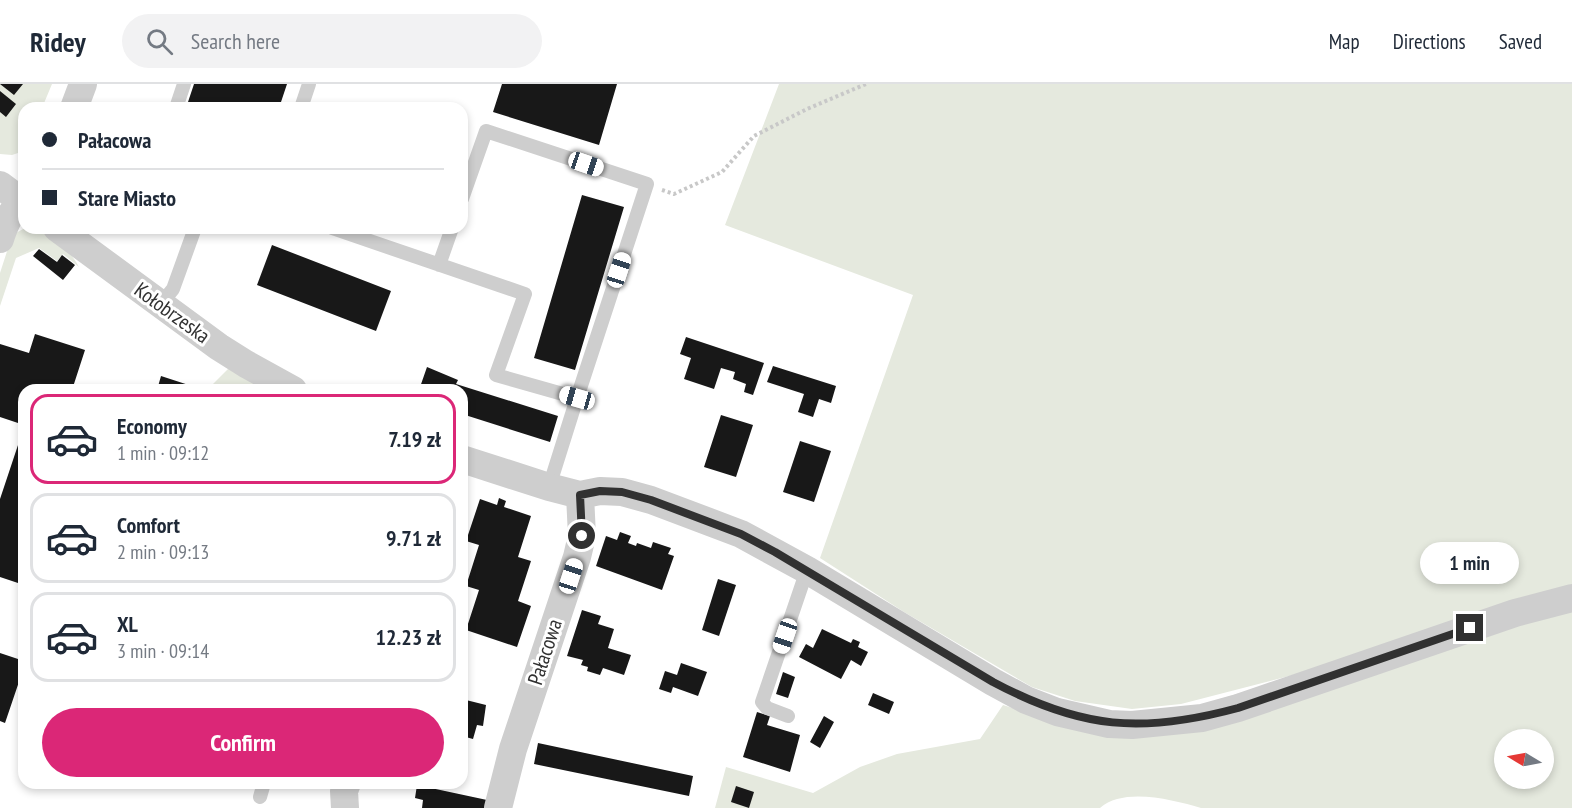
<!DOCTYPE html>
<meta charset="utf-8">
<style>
body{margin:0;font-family:"PT Sans Narrow",sans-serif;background:#f2f2f3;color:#1f2937;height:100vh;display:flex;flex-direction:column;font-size:22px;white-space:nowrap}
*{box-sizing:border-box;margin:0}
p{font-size:20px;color:#747a83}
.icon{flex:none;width:33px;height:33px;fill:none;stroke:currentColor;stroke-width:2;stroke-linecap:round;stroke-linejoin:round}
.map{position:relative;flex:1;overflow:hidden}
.details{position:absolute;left:18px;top:300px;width:450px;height:405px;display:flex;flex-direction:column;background:#fff;border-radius:18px;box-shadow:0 3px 9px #0003}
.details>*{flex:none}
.banner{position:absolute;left:18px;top:18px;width:450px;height:132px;border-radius:18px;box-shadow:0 3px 9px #0003;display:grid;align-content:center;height:132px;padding:0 24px;background:#fff}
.needle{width:39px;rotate:280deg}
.buttons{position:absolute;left:1494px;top:645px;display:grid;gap:12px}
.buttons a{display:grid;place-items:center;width:60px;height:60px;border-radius:50%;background:#fff;box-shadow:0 3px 9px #0003;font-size:30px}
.end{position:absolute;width:27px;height:27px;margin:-14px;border:8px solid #313131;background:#fff;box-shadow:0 0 0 3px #fff}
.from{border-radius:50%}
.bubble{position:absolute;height:42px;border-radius:21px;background:#fff;box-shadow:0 3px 9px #0003;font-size:20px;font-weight:700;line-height:42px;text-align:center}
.car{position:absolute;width:18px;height:36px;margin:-18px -9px;border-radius:8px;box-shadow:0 0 4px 2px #0007;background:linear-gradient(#fff 24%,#345 0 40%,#fff 0 76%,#345 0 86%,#fff 0)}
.banner b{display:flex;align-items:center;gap:21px;height:57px;font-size:22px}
.banner b+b{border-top:2px solid #e0e1e3}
.banner i{width:15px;height:15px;background:#1f2937}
ul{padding:10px 0 0;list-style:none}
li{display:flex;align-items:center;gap:18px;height:90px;margin:0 12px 9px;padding:0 12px;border:3px solid #e0e1e3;border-radius:18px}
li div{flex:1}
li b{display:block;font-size:22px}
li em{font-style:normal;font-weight:700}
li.active{border-color:#db2777}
li>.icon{width:54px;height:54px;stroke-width:1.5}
.action{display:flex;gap:12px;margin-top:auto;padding:12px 24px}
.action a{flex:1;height:69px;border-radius:36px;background:#db2777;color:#fff;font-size:24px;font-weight:700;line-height:69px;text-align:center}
header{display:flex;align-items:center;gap:36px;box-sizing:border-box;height:84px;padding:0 30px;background:#fff;border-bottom:2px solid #e0e1e3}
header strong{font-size:28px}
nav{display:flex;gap:33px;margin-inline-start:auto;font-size:21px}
.search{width:420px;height:54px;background:#f2f2f3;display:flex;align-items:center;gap:15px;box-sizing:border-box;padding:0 21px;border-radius:33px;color:#747a83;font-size:22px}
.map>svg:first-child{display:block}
.green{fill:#e5e9de;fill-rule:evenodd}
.building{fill:#181818}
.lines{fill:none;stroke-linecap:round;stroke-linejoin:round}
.path{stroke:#c8c8c8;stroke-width:4;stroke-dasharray:3 3;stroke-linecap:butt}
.service{stroke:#cecece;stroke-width:14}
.minor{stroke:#cecece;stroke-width:28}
.route{stroke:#313131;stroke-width:8}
.labels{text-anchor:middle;stroke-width:6;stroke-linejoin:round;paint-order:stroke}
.street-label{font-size:21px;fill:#313131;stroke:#fff}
</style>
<header>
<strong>Ridey</strong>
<div class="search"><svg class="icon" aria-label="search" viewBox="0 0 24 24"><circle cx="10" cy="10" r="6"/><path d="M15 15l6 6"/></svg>Search here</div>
<nav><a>Map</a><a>Directions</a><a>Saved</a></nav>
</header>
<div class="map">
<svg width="1572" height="724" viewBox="0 0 1572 724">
<rect width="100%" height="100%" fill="#fff"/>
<path class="green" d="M0,0H52L42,24H24V67L12,71L0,70Z
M779,0H1572V724H1201C1173,716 1124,703 1100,724H715L726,683L813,709L860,683L897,670L980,655L1003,621L1102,652L1320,584L1181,620L1132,625L1075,617L1032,603L904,528L820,474L913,211L725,141ZM1504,656H1544V694H1504Z
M25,144C47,144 69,164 79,183L63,170L57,177L39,164L16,174L0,222V189L11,155L14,150Z
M230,283L270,306H212L213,300Z"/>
<path class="building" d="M0,0H23L14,11Z
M194,0H287L279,24H186Z
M502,0H617L599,61L493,28Z
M0,7L16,20L6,33L0,28Z
M582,111L624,123L575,286L534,274Z
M272,161L391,207L376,247L257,201Z
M39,165L57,178L62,171L75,181L63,196L33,172Z
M35,250L85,266L72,306H24V341L0,333V260L29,269Z
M686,253L764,279L753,311L744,308L746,300L733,295L735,288L721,284L714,305L684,295L691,274L680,270Z
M773,282L836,302L831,319L819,315L813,333L798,328L804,310L767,298Z
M427,283L458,296L456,300L558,332L550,358L462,330V306H419Z
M161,292L204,306H157Z
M721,331L753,341L736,393L704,383Z
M24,343V501L0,493V415Z
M800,357L831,367L814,418L783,408Z
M499,414L506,417L504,423L531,432L518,473L531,477L518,517L531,522L517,563L466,546L479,506L466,502L479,461L466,457L480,415L497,421Z
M620,448L631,452L628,459L636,462L637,459L651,464L653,458L671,464L668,470L674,472L662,506L596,482L606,452L617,456Z
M718,495L736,501L719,552L702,546Z
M582,526L601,532L598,540L614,545L608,564L631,571L624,591L603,584L600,591L587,587L588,583L581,581L583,576L567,572Z
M822,545L851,559L853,555L860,558L858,563L868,568L861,582L851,576L841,595L799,573L806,560L813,564Z
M0,569L24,577V583L5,639L0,637Z
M681,579L707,588L698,612L673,603L671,609L659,605L665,587L677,591Z
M783,588L795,593L788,614L776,610Z
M873,609L894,618L889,630L868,621Z
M462,615L486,621L483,642L477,641L473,655L462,652Z
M757,628L770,632L767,641L800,651L790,688L743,673Z
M824,632L834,638L820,664L810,658Z
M538,659L693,692L689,712L534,680Z
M417,701L487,716L486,724H422L423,716L415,714Z
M736,702L754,708L749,724L731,718Z"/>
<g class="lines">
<path class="path" d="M662,106L674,110L722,88L754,52L807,25L866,0"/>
<path class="service" d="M176,24L184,0
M301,24L309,0
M462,115L486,47L647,100L577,314
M332,144L525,210L496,291L577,314L549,403
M439,181L452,144
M160,221L173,205L195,144
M788,632L767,624L762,618L807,486
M260,713L264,699"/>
<path class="minor" d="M74,24L83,0
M0,101L24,119
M57,144L219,263L246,280L293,306
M0,155C5,139 11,127 24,115
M462,375L549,403L580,411L600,407L622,408L651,416L741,450L807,486L993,598L1026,616L1057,628L1109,640L1132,641L1202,634L1238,624L1515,529L1572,514
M345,724L344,707L347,699
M498,724L513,665L577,473L582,452L580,411"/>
</g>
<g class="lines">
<path class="route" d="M582,452L580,411L600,407L622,408L651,416L741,450L775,468L993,598C1081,645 1142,650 1238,624L1470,544"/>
</g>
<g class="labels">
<g class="street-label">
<text transform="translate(172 229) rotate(36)" y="7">Kołobrzeska</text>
<text transform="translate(545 568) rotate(-72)" y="7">Pałacowa</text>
</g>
</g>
</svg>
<div class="buttons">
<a><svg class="needle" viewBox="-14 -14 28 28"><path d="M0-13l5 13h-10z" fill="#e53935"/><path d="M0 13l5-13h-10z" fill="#747a83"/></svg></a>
</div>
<i class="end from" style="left:582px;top:452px"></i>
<i class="end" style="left:1470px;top:544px"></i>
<div class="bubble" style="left:1420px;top:458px;width:99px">1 min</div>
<i class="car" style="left:586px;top:80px;rotate:109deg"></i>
<i class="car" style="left:619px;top:186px;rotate:18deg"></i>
<i class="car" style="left:577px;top:314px;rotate:286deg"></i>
<i class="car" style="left:571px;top:492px;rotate:18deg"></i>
<i class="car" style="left:785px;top:552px;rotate:199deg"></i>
<div class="banner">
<b><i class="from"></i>Pałacowa</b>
<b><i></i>Stare Miasto</b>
</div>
<section class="details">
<ul>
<li class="active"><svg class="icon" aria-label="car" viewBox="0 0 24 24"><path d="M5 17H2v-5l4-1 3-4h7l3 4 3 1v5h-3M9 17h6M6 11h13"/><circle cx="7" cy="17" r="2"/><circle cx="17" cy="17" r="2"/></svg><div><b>Economy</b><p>1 min · 09:12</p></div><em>7.19 zł</em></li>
<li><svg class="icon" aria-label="car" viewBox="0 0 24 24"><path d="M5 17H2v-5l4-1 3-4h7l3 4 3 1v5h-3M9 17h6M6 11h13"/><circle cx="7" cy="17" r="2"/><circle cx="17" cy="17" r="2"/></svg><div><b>Comfort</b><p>2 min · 09:13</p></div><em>9.71 zł</em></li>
<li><svg class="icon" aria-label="car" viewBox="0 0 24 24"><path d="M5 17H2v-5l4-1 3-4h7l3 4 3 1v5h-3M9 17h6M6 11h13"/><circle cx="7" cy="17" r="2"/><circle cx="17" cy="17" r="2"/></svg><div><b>XL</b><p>3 min · 09:14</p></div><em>12.23 zł</em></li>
</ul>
<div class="action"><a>Confirm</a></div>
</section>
</div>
